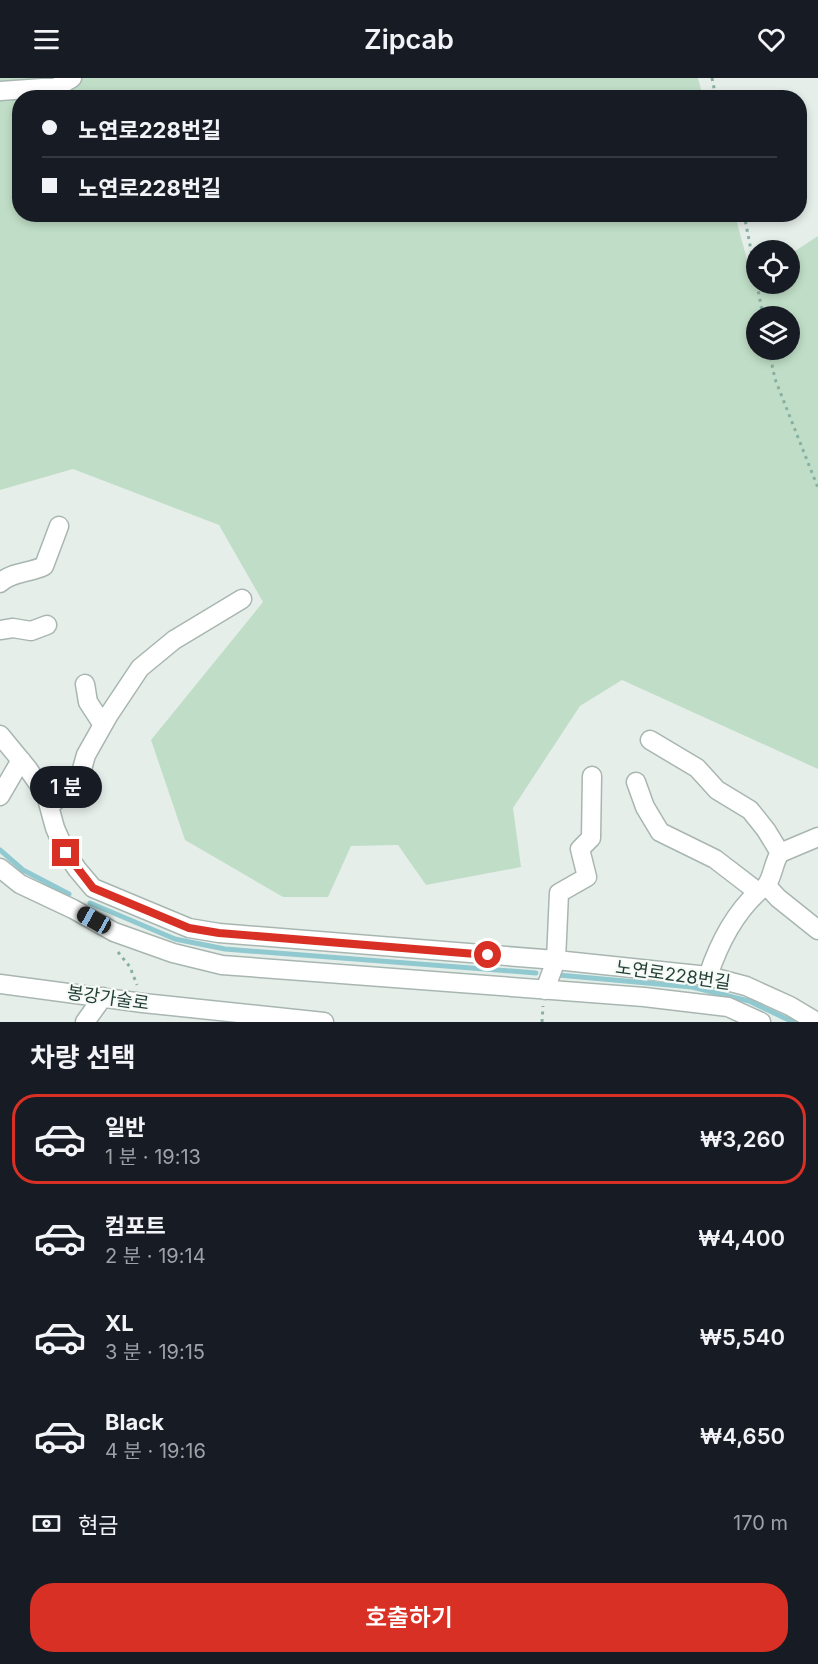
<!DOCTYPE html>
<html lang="ko">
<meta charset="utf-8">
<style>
body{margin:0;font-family:Inter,"Noto Sans KR",sans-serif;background:#242831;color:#f1f3f6;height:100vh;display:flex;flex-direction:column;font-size:22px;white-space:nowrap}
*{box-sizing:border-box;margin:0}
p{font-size:20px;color:#9ea1a6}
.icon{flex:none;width:33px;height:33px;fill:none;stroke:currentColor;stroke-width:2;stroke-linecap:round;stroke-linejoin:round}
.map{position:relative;height:944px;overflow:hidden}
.side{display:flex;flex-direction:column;background:#171b24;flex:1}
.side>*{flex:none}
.guide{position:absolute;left:12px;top:12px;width:795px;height:132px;border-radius:24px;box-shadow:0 3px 9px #0003;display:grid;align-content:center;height:132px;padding:0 30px;background:#171b24}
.controls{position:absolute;left:746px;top:162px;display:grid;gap:12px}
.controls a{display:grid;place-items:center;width:54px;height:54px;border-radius:50%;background:#171b24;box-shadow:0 3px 9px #0003;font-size:30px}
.end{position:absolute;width:27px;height:27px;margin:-14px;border:8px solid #d93025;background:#fff;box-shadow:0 0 0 3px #fff}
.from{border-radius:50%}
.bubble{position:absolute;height:42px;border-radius:21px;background:#171b24;box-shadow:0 3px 9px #0003;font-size:20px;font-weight:600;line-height:42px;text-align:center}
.car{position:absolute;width:18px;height:36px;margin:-18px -9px;border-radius:8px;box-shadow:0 0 4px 2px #0007;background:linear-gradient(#222 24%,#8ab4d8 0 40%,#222 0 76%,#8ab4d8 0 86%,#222 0)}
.guide b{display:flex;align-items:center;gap:21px;height:57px;font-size:22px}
.guide b+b{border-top:2px solid #363941}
.guide i{width:15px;height:15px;background:#f1f3f6}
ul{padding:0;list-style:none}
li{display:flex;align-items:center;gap:18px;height:90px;margin:0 12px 9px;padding:0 18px;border:3px solid transparent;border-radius:24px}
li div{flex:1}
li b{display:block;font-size:22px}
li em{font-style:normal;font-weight:600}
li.active{border-color:#d93025}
li>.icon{width:54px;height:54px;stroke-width:1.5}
h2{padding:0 30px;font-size:27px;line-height:72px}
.pay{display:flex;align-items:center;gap:15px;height:66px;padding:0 30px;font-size:22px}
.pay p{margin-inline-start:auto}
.button{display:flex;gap:12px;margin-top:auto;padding:12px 30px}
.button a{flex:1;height:69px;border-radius:24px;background:#d93025;color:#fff;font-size:24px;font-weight:600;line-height:69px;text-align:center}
header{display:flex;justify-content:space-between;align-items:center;height:78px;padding:0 30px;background:#171b24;font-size:27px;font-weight:600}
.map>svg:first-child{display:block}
.green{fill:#c0dec7;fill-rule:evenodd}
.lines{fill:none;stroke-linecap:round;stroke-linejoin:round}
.stream{stroke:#91c9d0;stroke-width:5}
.minor-casing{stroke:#a8b6b1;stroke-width:21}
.path{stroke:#88b0a2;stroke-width:3;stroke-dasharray:3 4.5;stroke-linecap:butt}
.minor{stroke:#fff;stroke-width:18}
.route{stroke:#d93025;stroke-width:8}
.labels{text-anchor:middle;stroke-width:4.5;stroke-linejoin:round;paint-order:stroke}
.street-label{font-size:18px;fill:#254038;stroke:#f7fbf8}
</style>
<header><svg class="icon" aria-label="menu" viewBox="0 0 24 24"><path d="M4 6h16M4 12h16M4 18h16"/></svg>Zipcab<svg class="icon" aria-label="heart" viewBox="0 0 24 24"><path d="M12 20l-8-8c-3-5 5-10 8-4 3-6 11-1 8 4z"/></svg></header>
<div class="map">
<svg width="818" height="944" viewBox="0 0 818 944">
<rect width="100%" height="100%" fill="#e6eeea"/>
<path class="green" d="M0,0H698L703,19L20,20V136L735,137L752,200L756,198V206H789V177L818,158V691L622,602L580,628L513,730L521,789L426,807L398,767L351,768L328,819H283L185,762L151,662L263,524L219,447L73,391L0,412ZM756,238H789V272H756Z"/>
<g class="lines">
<path class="stream" d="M0,772L23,792L69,816
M90,825L175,861L225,871L536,895
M558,897L692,909L749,923L793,944"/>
<defs>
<path id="minor" d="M0,13L57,9L72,0
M0,505C11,494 30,495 44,488L59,448
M0,552L13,550L31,553L47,547
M85,606L88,624L103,647
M0,657L28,691L46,717L55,750L66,775L77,791L93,810L189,850L219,855L556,882L708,898L746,908L790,928L817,944
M650,662L697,690L717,712L750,732L766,752L780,775C773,784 773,801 765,809C763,811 760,812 758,814C734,836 718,868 708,898
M636,704L645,729L660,754L715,781L758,814
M0,718L21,682
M49,728L78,705L86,677L108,638L140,590L174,562L242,521
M780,775L818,759
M0,790L20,806L73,831L114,854L173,875L222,887L644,919L728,929L761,944
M767,808L778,820L818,852
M0,906L143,925L324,944
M545,912L556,882L559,815L587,799L580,771L591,760L592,698
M85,944L103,919"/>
</defs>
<use href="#minor" class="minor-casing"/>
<path class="path" d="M712,0L716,20
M744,136L756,198
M757,206L763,238
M769,272L775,301L818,410
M118,874L130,889L137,907
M542,944L543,928"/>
<use href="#minor" class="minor"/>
</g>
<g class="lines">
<path class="route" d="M66,775L93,810L189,850L219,855L488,877"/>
</g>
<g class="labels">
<g class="street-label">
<text transform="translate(673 897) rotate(8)" y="6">노연로228번길</text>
<text transform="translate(108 920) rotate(8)" y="6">봉강가술로</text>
</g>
</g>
</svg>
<div class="controls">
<a><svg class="icon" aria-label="locate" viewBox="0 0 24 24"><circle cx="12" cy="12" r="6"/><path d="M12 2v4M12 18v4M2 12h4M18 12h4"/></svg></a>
<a><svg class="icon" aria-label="layers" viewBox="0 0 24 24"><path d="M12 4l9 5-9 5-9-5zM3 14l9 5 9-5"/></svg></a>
</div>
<i class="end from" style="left:488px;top:877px"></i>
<i class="end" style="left:66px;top:775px"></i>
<div class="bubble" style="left:30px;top:688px;width:72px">1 분</div>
<i class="car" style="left:94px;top:842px;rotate:299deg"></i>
<div class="guide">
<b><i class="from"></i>노연로228번길</b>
<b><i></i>노연로228번길</b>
</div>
</div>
<section class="side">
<h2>차량 선택</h2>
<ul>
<li class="active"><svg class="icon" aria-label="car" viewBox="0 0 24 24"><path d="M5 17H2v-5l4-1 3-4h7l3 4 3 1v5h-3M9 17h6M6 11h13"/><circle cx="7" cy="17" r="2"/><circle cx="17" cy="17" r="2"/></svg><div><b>일반</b><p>1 분 · 19:13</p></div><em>₩3,260</em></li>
<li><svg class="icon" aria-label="car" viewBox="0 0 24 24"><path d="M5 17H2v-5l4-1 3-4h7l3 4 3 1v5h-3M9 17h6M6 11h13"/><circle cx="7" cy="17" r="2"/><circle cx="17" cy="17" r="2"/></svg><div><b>컴포트</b><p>2 분 · 19:14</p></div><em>₩4,400</em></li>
<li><svg class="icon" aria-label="car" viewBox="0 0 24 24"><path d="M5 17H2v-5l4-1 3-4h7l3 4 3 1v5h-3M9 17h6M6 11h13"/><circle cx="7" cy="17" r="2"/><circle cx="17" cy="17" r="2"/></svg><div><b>XL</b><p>3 분 · 19:15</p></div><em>₩5,540</em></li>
<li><svg class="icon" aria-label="car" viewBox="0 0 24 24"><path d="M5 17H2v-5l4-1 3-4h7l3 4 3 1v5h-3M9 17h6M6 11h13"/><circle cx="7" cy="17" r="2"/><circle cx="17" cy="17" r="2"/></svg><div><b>Black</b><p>4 분 · 19:16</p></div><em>₩4,650</em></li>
</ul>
<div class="pay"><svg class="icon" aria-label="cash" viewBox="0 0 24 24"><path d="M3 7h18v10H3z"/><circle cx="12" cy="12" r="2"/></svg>현금<p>170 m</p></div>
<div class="button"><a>호출하기</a></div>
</section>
